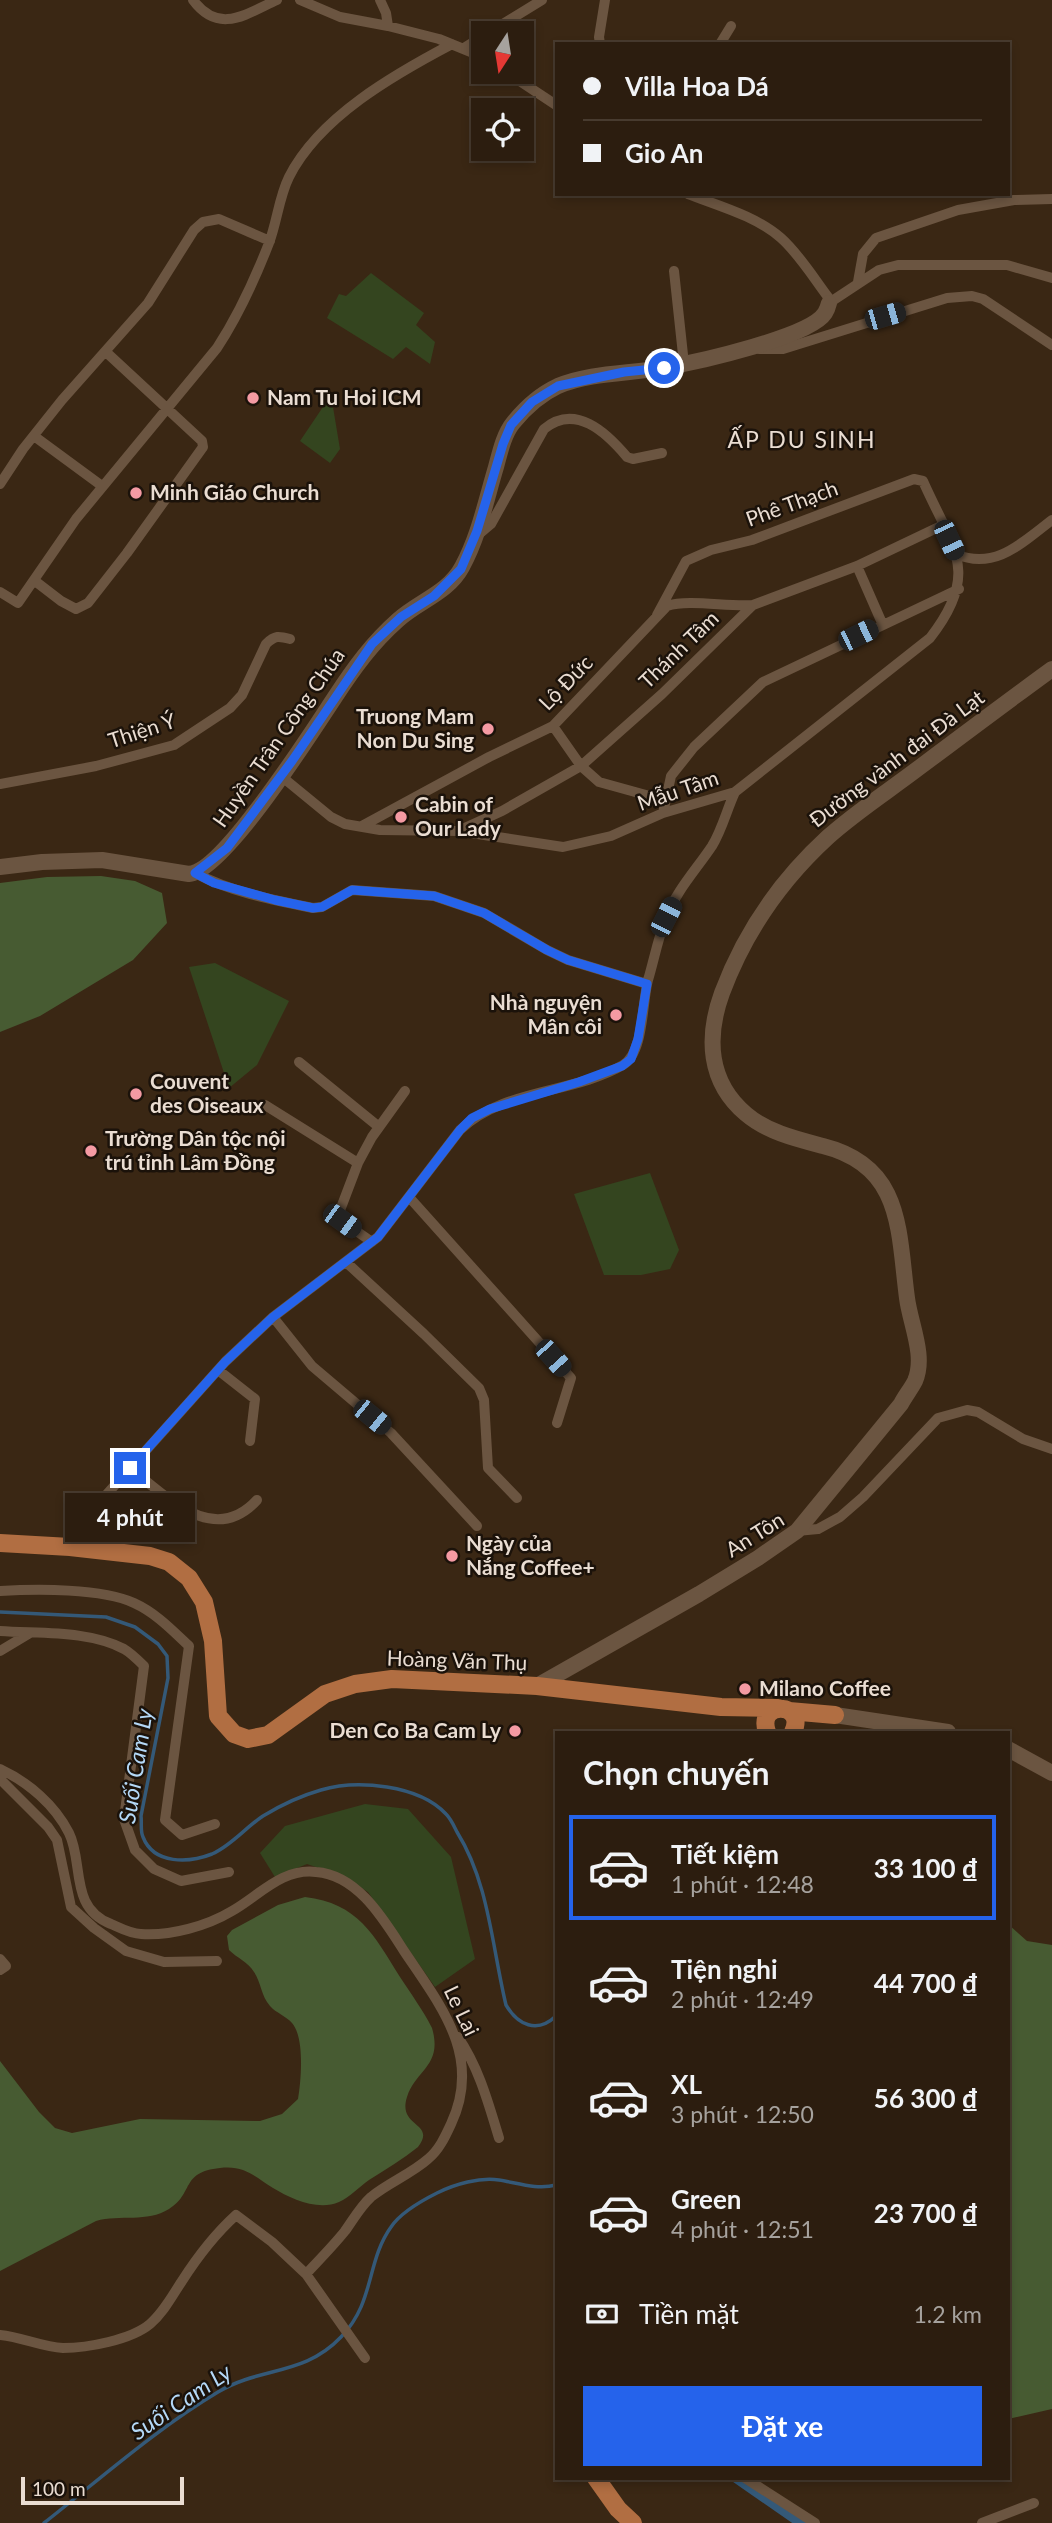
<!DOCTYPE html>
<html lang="vi">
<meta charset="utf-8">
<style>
body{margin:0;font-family:Lato,sans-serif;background:#342618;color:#f1f3f6;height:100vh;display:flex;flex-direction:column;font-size:26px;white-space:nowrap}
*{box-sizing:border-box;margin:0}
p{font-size:23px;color:#a6a29e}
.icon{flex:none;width:38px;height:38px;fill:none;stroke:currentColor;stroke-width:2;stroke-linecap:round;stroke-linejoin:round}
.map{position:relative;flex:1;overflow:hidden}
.sheet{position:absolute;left:555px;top:1731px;width:455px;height:749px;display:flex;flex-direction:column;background:#2c1d0f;border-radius:0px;box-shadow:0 4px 10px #0003,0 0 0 2px #483b2f}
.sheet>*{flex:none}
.hud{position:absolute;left:555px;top:42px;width:455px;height:154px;border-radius:0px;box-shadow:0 4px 10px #0003,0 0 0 2px #483b2f;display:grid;align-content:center;height:154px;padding:0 28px;background:#2c1d0f}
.needle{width:46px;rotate:192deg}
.tools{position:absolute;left:471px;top:21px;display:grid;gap:14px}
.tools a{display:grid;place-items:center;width:63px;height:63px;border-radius:0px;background:#2c1d0f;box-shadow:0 4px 10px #0003,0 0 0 2px #483b2f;font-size:35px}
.scale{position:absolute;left:21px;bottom:18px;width:163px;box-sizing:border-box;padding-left:7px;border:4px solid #eaddd2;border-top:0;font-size:19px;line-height:24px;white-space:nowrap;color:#eaddd2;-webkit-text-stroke:5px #1b120a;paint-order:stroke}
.end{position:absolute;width:32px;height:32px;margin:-16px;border:9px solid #2563eb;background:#fff;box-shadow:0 0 0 4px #fff}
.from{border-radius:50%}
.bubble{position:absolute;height:49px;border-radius:0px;background:#2c1d0f;box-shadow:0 4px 10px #0003,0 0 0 2px #483b2f;font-size:23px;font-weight:700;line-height:49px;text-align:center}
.car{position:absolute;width:21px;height:42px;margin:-21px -10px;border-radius:9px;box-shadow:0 0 5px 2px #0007;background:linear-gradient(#222 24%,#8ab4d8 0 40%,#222 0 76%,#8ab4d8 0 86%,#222 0)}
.hud b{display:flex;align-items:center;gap:24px;height:66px;font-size:26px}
.hud b+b{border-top:2px solid #483b2f}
.hud i{width:18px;height:18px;background:#f1f3f6}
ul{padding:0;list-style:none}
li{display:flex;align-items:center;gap:21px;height:105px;margin:0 14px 10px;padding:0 14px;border:4px solid transparent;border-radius:0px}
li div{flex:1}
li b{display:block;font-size:26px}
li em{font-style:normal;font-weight:700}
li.active{border-color:#2563eb}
li>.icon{width:63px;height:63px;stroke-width:1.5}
h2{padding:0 28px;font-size:32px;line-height:84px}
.pay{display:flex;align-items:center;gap:18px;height:77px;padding:0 28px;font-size:26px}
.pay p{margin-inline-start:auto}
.button{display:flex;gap:14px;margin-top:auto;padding:14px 28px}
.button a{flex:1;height:80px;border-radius:0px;background:#2563eb;color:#fff;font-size:28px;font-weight:700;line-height:80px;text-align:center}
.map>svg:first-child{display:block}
.green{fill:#34451f}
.forest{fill:#475b32}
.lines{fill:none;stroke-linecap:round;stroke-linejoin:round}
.stream{stroke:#345978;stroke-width:3.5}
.canal{stroke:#345978;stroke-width:10}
.street{stroke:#6b5541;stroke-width:10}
.secondary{stroke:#6b5541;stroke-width:16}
.primary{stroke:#b16e42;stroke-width:18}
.route{stroke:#2563eb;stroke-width:9}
.poi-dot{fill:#f49aa3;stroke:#1b120a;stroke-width:2.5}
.labels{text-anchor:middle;stroke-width:5;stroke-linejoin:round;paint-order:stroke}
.poi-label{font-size:21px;font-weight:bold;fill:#eaddd2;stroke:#1b120a;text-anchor:start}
.street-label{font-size:21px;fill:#eaddd2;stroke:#1b120a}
.neighbourhood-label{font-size:23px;letter-spacing:2px;fill:#eaddd2;stroke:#1b120a}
.water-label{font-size:23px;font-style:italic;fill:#b4d8f7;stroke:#1b120a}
</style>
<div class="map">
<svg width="1052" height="2523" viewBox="0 0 1052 2523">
<rect width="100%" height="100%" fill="#3a2714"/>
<path class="green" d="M371,273L424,313L416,325L435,342L430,364L406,347L393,359L327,318L339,294L346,296Z
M331,395L340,449L330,463L300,441Z
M215,963L289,1001L257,1065L229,1088L189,967Z
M650,1173L679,1250L670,1269L641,1275H604L574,1194Z
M365,1804L408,1809L451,1857L475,1959L435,1987L368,1892L342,1876L307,1864L275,1877L260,1853L285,1826Z"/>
<path class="forest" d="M101,876L135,881L162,893L167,923L133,960L40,1016L0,1032V883L47,877Z
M305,1897C358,1903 374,1935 400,1977C411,1994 423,2010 432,2028C443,2066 416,2069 407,2097C397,2128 437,2122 418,2147C403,2159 386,2169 369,2180C359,2187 350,2197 339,2202C318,2211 291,2199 273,2188C254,2176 244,2165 220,2168C180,2172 194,2194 169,2209C147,2223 120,2214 96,2221L0,2271V2061L39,2112L55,2128L72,2133L140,2119L260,2121L282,2114L298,2099C301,2081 305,2038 292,2023C286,2016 276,2013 270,2006C261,1996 261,1982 254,1972C248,1962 237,1958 229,1950L227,1936L232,1930L278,1905Z
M1008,1924L1027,1941L1052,1945V2409L1008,2419Z"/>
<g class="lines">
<path class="stream" d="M0,1612L106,1617L135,1627L158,1644L167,1656L168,1678L141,1816C142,1822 140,1831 143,1837C154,1865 189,1863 212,1854C231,1846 246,1827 263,1816C281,1805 300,1796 321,1790C357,1779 419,1785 446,1814C451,1819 454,1826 457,1832C489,1883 492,1947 506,2005C518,2025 537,2034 556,2016
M44,2523C100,2479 156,2429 218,2392C262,2366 304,2376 341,2337C375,2302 366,2262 391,2227C401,2212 421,2201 437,2193C455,2184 480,2177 499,2180C518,2183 537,2190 556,2185"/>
<path class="canal" d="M736,2478L801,2523"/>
<path class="street" d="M193,0C219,35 246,14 277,0
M300,0L340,17L388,26L439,39L483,57
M380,0L386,13L388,26
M488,33L542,0
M600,44L599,37L605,0
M720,44L731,26
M464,48L483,36
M506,72L556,105
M688,194C719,206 756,216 781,238C799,254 813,277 828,297L829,303L879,270L898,265H1007L1052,278
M674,271L684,364
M858,282L863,254L876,238L958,210L1014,200L1052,199
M759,349H783L947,298L972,296L983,299L1052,345
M34,436L102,486
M0,484L23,449L62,400L148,303L194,230L203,222L219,219L270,241
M478,535L491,524L544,429C575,403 606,432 627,457L633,459L662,453
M956,554C995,571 1023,542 1052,520
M857,566L882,623
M35,581L61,601L76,609L88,603L127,553L203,447L202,441L106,352
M0,592L18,603L76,519L217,348C238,316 255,279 269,243C277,222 279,197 289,177C319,117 395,74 452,44
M553,726L581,766L599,782L664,800
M281,776L331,817L345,824L380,830L458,831L563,847L611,836L663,813L735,792L930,638C982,572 952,547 923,481L914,479L752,540L711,550L686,561L657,615
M0,784L96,766L174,745L230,708L242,695L266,644C275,635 279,636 290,639
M663,813L671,776L694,747L763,682L959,589
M362,826L489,757L553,726L667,606C689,599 727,607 753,605
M458,831L502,811L581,766L662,694L753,605L857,566L943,525
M195,873C231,892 273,900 313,908L322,907L352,890L434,896L484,913L547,950L568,960L647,984
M299,1062L379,1127
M265,1105L358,1163
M409,1197L571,1378L557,1423
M372,1242L342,1221L339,1213L358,1163L372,1137L405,1091
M347,1263L424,1334L479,1388L484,1400L488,1468L517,1498
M273,1317L312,1366L391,1433L477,1526
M218,1370L255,1399L250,1441
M130,1468C167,1497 214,1547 257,1500
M797,1531L818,1529L840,1517L863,1497L938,1418L967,1410L978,1412L1023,1439L1052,1449
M70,1547L81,1523L225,1362L273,1317L378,1237L460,1130C502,1089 573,1094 623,1065C644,1053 642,1002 648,980C654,960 658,938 666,918C676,891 696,870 712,846C722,830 727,809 735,792
M0,1591C36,1589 102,1588 134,1603C156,1613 172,1630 189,1646L165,1820L182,1835L215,1824
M0,1631C39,1634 88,1630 124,1649C131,1653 138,1660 144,1666L124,1819L135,1850L154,1869L181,1881L229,1872
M0,1651L30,1633
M0,1769C28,1782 55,1805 69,1833C84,1863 69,1908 111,1924C120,1928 131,1934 141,1934C171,1936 207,1926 232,1911C260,1895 282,1868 316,1872C358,1875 384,1920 404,1951C440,2005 483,2056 451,2124C445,2137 439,2150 428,2159C411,2174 388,2183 371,2197C360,2207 353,2220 345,2231C333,2246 319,2260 306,2274L272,2242L236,2215C214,2235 198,2256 182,2281C172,2296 164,2312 150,2324C131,2340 87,2348 63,2348C42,2347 22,2337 0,2335
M0,1779L48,1827L57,1840L71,1907L94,1928L126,1951L164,1962L217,1961
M0,1959L6,1966L0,1970
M458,2037C479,2068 488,2102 499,2138
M306,2274L365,2358
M745,2478L815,2523
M982,2523L1034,2503"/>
<path class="secondary" d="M0,867L42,862L102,860L189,874C224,871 313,730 335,697C354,668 372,643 398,620C419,601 448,593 462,567C479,536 486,500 496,467C500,452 504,434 513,423C525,408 541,394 558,386C592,372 631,374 667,367C697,362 810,337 825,313C827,310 828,307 829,303
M537,1686L699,1594L758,1558L797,1531L901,1404C905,1396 911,1389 915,1381C926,1356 910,1323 907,1298C898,1230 903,1166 823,1146C796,1139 767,1132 746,1114C708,1082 706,1037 722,993C744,934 781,880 828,837C857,811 890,790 920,767C964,734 1008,701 1052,669
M835,1715L948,1732
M1008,1749L1052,1773"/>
<path class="primary" d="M0,1543L70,1547L150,1556L169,1562L189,1578L204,1602L213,1641L218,1716L234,1734L248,1739L268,1735L325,1694L355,1684L392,1679L537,1686L721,1707L778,1708
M789,1711L835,1715
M767,1732C756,1700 807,1702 793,1732
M596,2478L618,2509L633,2523"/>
</g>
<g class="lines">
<path class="route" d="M130,1468L225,1362L273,1317L378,1237L460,1130L472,1118L490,1109L579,1082L622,1066L631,1059L638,1039L647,984L568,960L547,950L484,913L434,896L352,890L322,907L313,908L275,900L214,883L195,873L227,848L292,761L372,644L401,617L434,596L461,569L477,531L503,444L511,425L532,402L558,386L624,372L664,368"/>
</g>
<g class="poi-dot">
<circle cx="253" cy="398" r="7"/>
<circle cx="136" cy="493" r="7"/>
<circle cx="488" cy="729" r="7"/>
<circle cx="401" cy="817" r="7"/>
<circle cx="616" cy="1015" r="7"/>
<circle cx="136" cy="1094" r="7"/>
<circle cx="91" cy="1151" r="7"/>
<circle cx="452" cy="1556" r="7"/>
<circle cx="745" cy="1689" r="7"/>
<circle cx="515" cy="1731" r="7"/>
</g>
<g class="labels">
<g class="poi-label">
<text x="267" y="405">Nam Tu Hoi ICM</text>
<text x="150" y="500">Minh Giáo Church</text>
<text x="474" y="724" text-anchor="end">Truong Mam<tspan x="474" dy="24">Non Du Sing</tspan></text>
<text x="415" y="812">Cabin of<tspan x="415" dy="24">Our Lady</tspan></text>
<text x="602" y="1010" text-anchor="end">Nhà nguyện<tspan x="602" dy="24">Mân côi</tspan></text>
<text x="150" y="1089">Couvent<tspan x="150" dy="24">des Oiseaux</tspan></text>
<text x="105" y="1146">Trường Dân tộc nội<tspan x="105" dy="24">trú tỉnh Lâm Đồng</tspan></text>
<text x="466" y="1551">Ngày của<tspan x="466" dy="24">Nắng Coffee+</tspan></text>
<text x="759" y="1696">Milano Coffee</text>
<text x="501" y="1738" text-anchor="end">Den Co Ba Cam Ly</text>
</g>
<g class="street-label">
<text transform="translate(792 504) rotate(-20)" y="7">Phê Thạch</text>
<text transform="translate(679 650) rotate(-44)" y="7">Thánh Tâm</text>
<text transform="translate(566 683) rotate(-46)" y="7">Lộ Đức</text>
<text transform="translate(142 731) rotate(-18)" y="7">Thiện Ý</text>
<text transform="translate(279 738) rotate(-55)" y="7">Huyền Trân Công Chúa</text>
<text transform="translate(897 759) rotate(-37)" y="7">Đường vành đai Đà Lạt</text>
<text transform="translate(678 791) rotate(-19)" y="7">Mẫu Tâm</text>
<text transform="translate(755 1535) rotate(-32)" y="7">An Tôn</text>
<text transform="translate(457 1661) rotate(2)" y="7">Hoàng Văn Thụ</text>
<text transform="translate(461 2011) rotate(64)" y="7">Le Lai</text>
</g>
<g class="neighbourhood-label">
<text x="802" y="448">ẤP DU SINH</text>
</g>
<g class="water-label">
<text transform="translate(136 1766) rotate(-81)" y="8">Suối Cam Ly</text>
<text transform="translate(181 2402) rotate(-34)" y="8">Suối Cam Ly</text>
</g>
</g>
</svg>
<div class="tools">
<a><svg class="needle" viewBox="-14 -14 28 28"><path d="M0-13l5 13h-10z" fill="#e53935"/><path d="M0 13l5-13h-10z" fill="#a6a29e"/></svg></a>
<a><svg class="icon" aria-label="locate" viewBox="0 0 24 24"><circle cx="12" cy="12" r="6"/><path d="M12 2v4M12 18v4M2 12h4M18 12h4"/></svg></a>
</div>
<div class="scale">100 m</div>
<i class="end from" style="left:664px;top:368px"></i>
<i class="end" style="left:130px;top:1468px"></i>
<div class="bubble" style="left:65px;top:1493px;width:130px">4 phút</div>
<i class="car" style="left:885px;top:316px;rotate:74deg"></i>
<i class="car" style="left:949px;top:540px;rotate:155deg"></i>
<i class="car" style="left:858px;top:635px;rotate:64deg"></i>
<i class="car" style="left:666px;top:917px;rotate:27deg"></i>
<i class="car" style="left:342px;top:1221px;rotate:126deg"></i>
<i class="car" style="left:553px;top:1358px;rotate:138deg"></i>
<i class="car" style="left:372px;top:1417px;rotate:129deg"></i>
<div class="hud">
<b><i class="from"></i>Villa Hoa Dá</b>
<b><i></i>Gio An</b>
</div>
<section class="sheet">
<h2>Chọn chuyến</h2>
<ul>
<li class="active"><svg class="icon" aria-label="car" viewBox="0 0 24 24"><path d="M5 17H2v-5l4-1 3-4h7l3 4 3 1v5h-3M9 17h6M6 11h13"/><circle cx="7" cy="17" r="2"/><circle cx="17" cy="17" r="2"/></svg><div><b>Tiết kiệm</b><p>1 phút · 12:48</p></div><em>33 100 ₫</em></li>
<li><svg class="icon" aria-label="car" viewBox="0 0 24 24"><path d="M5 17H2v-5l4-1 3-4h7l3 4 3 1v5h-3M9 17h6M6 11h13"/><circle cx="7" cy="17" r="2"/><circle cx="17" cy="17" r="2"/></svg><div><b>Tiện nghi</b><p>2 phút · 12:49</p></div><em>44 700 ₫</em></li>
<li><svg class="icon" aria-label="car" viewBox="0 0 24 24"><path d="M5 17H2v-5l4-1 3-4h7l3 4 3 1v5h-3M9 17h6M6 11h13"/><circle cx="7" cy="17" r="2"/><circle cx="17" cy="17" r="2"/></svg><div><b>XL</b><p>3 phút · 12:50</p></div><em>56 300 ₫</em></li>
<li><svg class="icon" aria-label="car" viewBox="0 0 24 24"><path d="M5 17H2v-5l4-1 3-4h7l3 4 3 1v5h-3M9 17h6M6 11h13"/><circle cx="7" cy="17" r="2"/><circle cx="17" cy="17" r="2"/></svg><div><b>Green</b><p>4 phút · 12:51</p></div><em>23 700 ₫</em></li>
</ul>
<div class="pay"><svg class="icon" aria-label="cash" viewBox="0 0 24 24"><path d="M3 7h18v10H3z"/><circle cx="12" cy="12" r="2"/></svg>Tiền mặt<p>1.2 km</p></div>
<div class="button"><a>Đặt xe</a></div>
</section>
</div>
